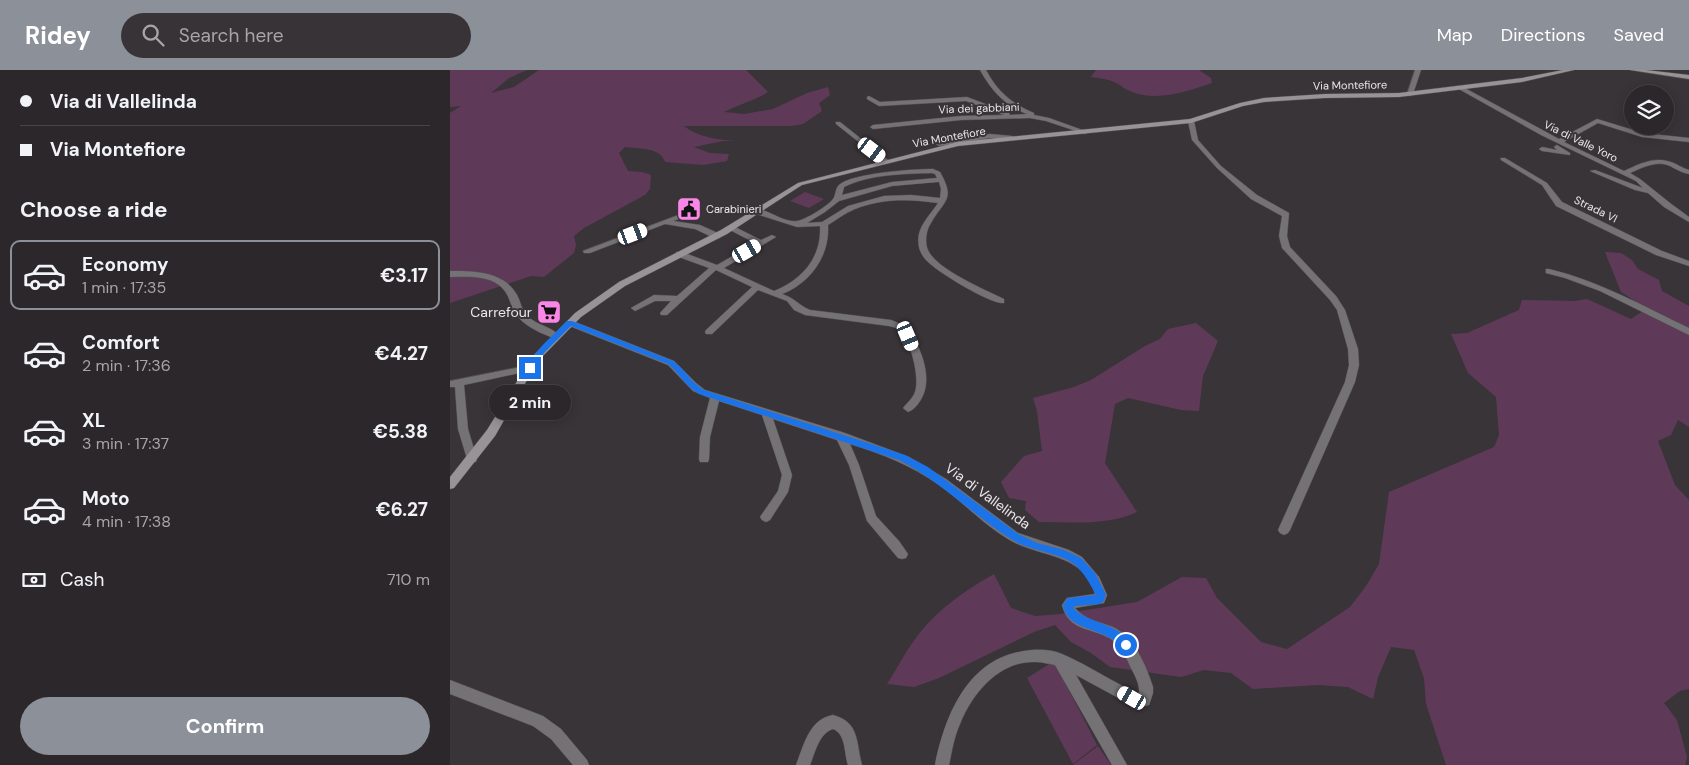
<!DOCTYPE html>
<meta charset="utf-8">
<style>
body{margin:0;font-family:"DM Sans",sans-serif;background:#373336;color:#f1f3f6;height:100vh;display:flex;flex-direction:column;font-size:19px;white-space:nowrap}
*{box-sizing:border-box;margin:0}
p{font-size:16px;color:#a6a5a8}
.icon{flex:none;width:28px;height:28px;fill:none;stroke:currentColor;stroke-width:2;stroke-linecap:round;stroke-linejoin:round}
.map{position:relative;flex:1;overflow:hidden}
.drawer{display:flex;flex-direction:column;background:#2b272a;width:450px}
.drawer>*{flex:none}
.hud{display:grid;align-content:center;height:110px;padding:0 20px;background:#2b272a}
.controls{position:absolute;left:1174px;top:15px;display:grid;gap:10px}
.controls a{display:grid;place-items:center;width:50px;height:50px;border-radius:50%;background:#2b272a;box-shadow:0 2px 12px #0003,0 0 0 1px #474447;font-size:25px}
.end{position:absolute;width:22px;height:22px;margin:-11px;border:6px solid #1a73e8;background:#fff;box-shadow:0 0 0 2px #fff}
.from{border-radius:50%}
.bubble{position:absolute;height:35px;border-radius:18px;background:#2b272a;box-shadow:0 2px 12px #0003,0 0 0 1px #474447;font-size:16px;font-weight:700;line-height:35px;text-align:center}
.car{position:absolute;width:15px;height:30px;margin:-15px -8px;border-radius:6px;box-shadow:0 0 4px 1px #0007;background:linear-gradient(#fff 24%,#345 0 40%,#fff 0 76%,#345 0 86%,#fff 0)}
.hud b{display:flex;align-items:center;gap:18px;height:48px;font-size:19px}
.hud b+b{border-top:1px solid #474447}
.hud i{width:12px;height:12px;background:#f1f3f6}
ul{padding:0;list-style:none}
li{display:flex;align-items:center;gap:15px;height:70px;margin:0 10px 8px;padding:0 10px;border:2px solid transparent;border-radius:10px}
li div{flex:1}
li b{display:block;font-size:19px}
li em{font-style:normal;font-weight:700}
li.on{border-color:#8c9099}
li>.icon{width:45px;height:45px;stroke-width:1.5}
h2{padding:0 20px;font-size:22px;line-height:60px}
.pay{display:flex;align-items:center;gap:12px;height:55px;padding:0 20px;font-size:19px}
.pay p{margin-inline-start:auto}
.button{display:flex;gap:10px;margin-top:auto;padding:10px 20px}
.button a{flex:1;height:58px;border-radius:30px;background:#8c9099;color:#fff;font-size:20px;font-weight:700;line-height:58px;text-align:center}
header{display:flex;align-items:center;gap:30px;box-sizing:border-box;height:70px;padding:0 25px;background:#8c9099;color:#fff}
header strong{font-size:24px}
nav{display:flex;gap:28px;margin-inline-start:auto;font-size:18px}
.search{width:350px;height:45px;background:#373336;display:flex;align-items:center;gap:12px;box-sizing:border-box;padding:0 18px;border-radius:28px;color:#a6a5a8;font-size:19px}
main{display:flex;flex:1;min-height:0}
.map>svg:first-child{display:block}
.green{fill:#5f3a58}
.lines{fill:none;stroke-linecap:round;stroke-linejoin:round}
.minor-casing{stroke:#555054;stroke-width:1}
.secondary-casing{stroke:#555054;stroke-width:1}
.minor{fill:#747274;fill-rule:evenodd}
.secondary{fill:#979396;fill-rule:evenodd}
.route{fill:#1a73e8}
.labels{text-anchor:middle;stroke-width:4;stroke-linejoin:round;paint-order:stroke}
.far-street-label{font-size:11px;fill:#eae6e9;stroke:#393438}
.far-poi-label{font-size:11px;fill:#eae6e9;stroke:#393438;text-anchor:start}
.poi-label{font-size:14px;fill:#eae6e9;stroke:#393438;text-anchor:end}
.street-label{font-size:14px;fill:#eae6e9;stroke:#393438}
</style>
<header>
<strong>Ridey</strong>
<div class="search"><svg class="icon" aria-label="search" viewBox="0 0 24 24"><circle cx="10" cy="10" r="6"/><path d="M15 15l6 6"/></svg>Search here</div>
<nav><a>Map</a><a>Directions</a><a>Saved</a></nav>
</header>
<main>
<section class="drawer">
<div class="hud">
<b><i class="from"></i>Via di Vallelinda</b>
<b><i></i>Via Montefiore</b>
</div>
<h2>Choose a ride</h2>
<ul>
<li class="on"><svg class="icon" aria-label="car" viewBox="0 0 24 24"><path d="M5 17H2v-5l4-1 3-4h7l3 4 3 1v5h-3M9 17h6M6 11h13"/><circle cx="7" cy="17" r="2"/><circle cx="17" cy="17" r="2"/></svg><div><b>Economy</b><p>1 min · 17:35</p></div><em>€3.17</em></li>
<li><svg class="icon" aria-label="car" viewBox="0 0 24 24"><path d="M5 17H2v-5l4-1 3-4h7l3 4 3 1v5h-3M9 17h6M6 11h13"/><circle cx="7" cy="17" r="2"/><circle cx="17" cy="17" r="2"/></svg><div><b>Comfort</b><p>2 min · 17:36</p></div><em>€4.27</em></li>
<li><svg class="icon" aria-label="car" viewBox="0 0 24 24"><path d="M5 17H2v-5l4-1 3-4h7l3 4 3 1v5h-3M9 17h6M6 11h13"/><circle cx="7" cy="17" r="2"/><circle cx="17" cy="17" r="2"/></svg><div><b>XL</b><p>3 min · 17:37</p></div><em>€5.38</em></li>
<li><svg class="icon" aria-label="car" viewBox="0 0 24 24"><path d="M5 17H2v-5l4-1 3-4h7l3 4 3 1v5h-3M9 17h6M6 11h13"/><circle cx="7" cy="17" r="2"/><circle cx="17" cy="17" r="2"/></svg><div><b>Moto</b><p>4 min · 17:38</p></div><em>€6.27</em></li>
</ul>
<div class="pay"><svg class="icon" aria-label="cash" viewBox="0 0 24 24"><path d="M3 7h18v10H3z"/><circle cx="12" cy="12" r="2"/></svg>Cash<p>710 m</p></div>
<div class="button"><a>Confirm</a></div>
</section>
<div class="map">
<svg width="1239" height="695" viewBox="0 0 1239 695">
<rect width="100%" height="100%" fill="#393438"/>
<path class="green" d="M0,0H77L59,8L41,23L64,17L89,0H296L318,22C304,31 289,34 274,42L294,44L323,39L357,23L378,17L380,25L369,33L372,41L353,54L341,56H234C247,67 269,70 286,71H273L244,77L260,83L279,84L277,91L253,95L215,92C211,77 188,79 175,77L169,83L178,101L192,102L201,105L200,119L195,125L134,158L124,166L126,175L124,183L94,207L81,206L0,233V43L11,36L0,37Z
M646,0H749L761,8L762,13C738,21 710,31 685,23C677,21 671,15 664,12C657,9 649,8 641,7Z
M355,122L374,129L359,138L340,131Z
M1155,182L1171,183L1182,190L1188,199L1209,210L1212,221L1239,236V259L1191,235L1171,222Z
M1137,229L1181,249L1193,241L1239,263V357L1228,350L1221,365L1208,371L1225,415L1239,430V619L1230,621L1214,633L1227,650L1237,687L1235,695H996L976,634L974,608L964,580L941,577L928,607L923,629L898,617L868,615L803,619L781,603L754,600L731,607L660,597L641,583L621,572L605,555L584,562L489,608L464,617L437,614C447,599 455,582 466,568C484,542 517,519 544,504L561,538L585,546L611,544L687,532L732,507L756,508L767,528L811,572L837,579L900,537L916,516L929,494L939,422L1044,377L1049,365L1046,327L1018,303L1001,264L1017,263L1069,240L1072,230L1125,231Z
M746,253L768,271L753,306L749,341L731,340L678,328L665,334L655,393L687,442C657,456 622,452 589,452L575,440L576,431L559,428L551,412L574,386L592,381L587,341L583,328L624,317L641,310L695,276L710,269L718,259Z
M604,591L647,675L623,694L577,608Z
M648,676L661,695H624V694Z"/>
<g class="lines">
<defs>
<path id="minor" d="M530,0H536C547,21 562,34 584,43V45L599,48L638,62L635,64L596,51L580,48L511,50L423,59L420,57L423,55L511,46L554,45L516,31L429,36L417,29V27L419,26L430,32L517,27L559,43L560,45L577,44C555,36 541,20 530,0Z
M965,0H971L963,24L960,26L957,24Z
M1007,16H1011L1109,69L1147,49L1193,63L1239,68V72L1192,67L1148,53L1114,72L1174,101C1189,94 1204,86 1221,92C1227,94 1232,98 1239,100V104C1232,103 1226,99 1220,96C1206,90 1192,98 1180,103L1190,109L1220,133L1239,147V152L1214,137L1198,123L1185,120L1140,101L1145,100L1193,118L1186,111L1091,65L1007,18Z
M741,49L744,51L748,70L771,96L807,125L839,143L837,166L840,177L886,226L895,240L908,279L909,295L905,312L840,460L838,463L834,465L830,463L828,460L895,312L899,295L898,279L887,240L880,230L832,178L829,166L832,146L801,129L767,98L742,70L738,51Z
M386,52H390L438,90V92H434L386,54Z
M540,64L562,66L565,68L562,70L540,68L489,76L486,74L489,72Z
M1107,75L1120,83V85L1092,81L1089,79L1092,77L1107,80L1104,77Z
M1051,88H1055L1097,113L1112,132L1212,181L1239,191V196L1206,185L1106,136L1092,115L1051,90Z
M483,99L490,102C506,130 494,130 481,153C476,160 474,174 479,182C489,200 535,220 554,229V233C541,235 486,201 477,191C473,187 470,182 469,177C465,158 479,147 488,133C459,129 433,128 405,139C395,143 386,150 378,155C380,185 361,213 332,224C345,228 348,235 360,240L441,250L456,256C470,275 485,309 470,331C467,336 463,340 458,342L453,338C457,333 463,328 465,322C470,308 461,271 450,261C448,258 443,257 439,256L355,245L344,240L337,231L308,220L262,264H256L255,262L256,260L302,217L266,200L217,245H211L210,243L221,231H205L185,241L181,238L204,225L227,226L259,198L226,186V182H232L267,195L305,173L278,159L277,157L281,155L311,170L322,165L326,167L274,198L324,221C352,210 372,187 370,156L347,157L303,143V139C318,138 332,153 347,151C355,150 378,136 383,129C386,125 385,119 389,115C402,103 464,99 483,99ZM482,103L485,104L487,108L442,112L392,125L394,117C420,104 454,104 482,103ZM489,112L491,119L490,128L461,125L434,126L398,136L372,152L357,153L375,142L389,131L442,116Z
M247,138H250V142L223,151L250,155L270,164V168H264L245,159L215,154L140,183H134L133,181Z
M1096,199H1099C1149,211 1193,236 1239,258V265L1150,221L1115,208L1096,203Z
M0,201C23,201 54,201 67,225C71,232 71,239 77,246C87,255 102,257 110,266L109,268C103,269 97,265 91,263C81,258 70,252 64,241C59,231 59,223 49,215C35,205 16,207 0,207Z
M120,250L224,291L246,313L255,320L395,363L459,387L496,409L568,463L619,480L632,487L649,507L657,525L654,533L625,538C635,550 650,552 663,557C684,567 696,595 703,617V623L699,635L687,638L626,605L677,695H662L605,595C599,594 592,592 586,592C550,590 522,623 510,654C504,667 502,681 499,695H485C495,645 518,589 574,581C586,579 601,579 612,584C631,592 650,604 669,614C675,617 682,622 689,624C690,614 685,606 681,598C676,587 671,576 661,569C641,557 619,562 612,535L617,528L645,524C634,482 588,488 558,469C533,454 513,432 489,415C461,395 432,384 400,374L409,395L426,446L449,471L458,484L456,488L452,489L448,488L417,451L399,395L387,370L323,349L342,405L338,422L320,450L316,452L312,450L310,447L328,421L332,405L312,345L269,331L260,367L259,389L258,392H250L249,389L250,367L260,328L243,321L218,295L117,255L116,253Z
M80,295L85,298L83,300L14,315L18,359L27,389L26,392H18L8,359L5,317H0V311Z
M0,610L93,646L111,659L137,690L139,695H123L101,669L83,656L0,624Z
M383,645C410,652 406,673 412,695H398C394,683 396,664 383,659C369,663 365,683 360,695H346C354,675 359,649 383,645Z"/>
<path id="secondary" d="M1113,0H1124L1072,12L949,27L875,28L814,32L793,36L741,53L508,76L352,115L338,124L277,164L175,216L131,247L88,291L45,366L4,418L0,419V407L37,360L82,287L125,243L169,212L271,160L348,113L508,72L740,49L790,33L814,28L875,24L949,23L1072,8Z
M1180,0H1196L1239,5V9Z"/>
</defs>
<use href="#minor" class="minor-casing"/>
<use href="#secondary" class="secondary-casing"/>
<use href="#minor" class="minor"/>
<use href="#secondary" class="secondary"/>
</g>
<path class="route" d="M117,251H122L223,291C237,301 239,311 254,320L455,385L478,397L568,464L587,473L614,480L631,488L645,503L656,525L653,532L650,534L624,536V539C639,554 672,554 681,575L679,579L676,580C669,578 666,571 660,568C644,558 616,557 613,535L618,528L646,525C640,514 634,502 624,494C609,482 579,481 561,469C522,444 490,411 449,390L249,324C234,315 231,305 218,294L121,256L95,282L82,300H77C76,288 108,261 117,251Z"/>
<defs>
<symbol id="civic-square" viewBox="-11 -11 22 22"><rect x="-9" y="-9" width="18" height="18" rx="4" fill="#fa87e7" stroke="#393438"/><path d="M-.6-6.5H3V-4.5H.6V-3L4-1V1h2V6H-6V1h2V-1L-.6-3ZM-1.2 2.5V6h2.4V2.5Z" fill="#111"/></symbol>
<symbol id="supermarket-square" viewBox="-11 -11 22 22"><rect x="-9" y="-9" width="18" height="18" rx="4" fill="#fa87e7" stroke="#393438"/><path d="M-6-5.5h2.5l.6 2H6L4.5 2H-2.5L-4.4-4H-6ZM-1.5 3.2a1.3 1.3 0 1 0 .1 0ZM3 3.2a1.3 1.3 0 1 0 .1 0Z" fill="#111"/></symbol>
</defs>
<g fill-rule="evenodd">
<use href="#civic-square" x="225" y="125" width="28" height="28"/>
<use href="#supermarket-square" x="85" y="228" width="28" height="28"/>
</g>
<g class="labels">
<g class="far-street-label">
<text transform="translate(900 15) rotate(-1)" y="4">Via Montefiore</text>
<text transform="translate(529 38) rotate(-2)" y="4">Via dei gabbiani</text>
<text transform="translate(499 67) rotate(-10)" y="4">Via Montefiore</text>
<text transform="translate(1131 71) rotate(26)" y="4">Via di Valle Yoro</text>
<text transform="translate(1146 139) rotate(26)" y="4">Strada VI</text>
</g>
<g class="far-poi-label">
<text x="256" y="143">Carabinieri</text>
</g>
<g class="poi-label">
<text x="82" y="247">Carrefour</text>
</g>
<g class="street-label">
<text transform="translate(538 426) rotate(36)" y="5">Via di Vallelinda</text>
</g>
</g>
</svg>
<div class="controls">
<a><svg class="icon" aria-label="layers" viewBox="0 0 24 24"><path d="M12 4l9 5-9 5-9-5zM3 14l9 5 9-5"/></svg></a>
</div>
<i class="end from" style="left:676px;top:575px"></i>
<i class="end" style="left:80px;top:298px"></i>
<div class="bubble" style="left:39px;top:315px;width:82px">2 min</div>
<i class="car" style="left:422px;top:80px;rotate:127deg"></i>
<i class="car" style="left:183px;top:164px;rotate:69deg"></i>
<i class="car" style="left:297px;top:181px;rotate:60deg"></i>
<i class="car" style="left:458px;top:266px;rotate:157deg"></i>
<i class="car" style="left:682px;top:628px;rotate:300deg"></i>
</div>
</main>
